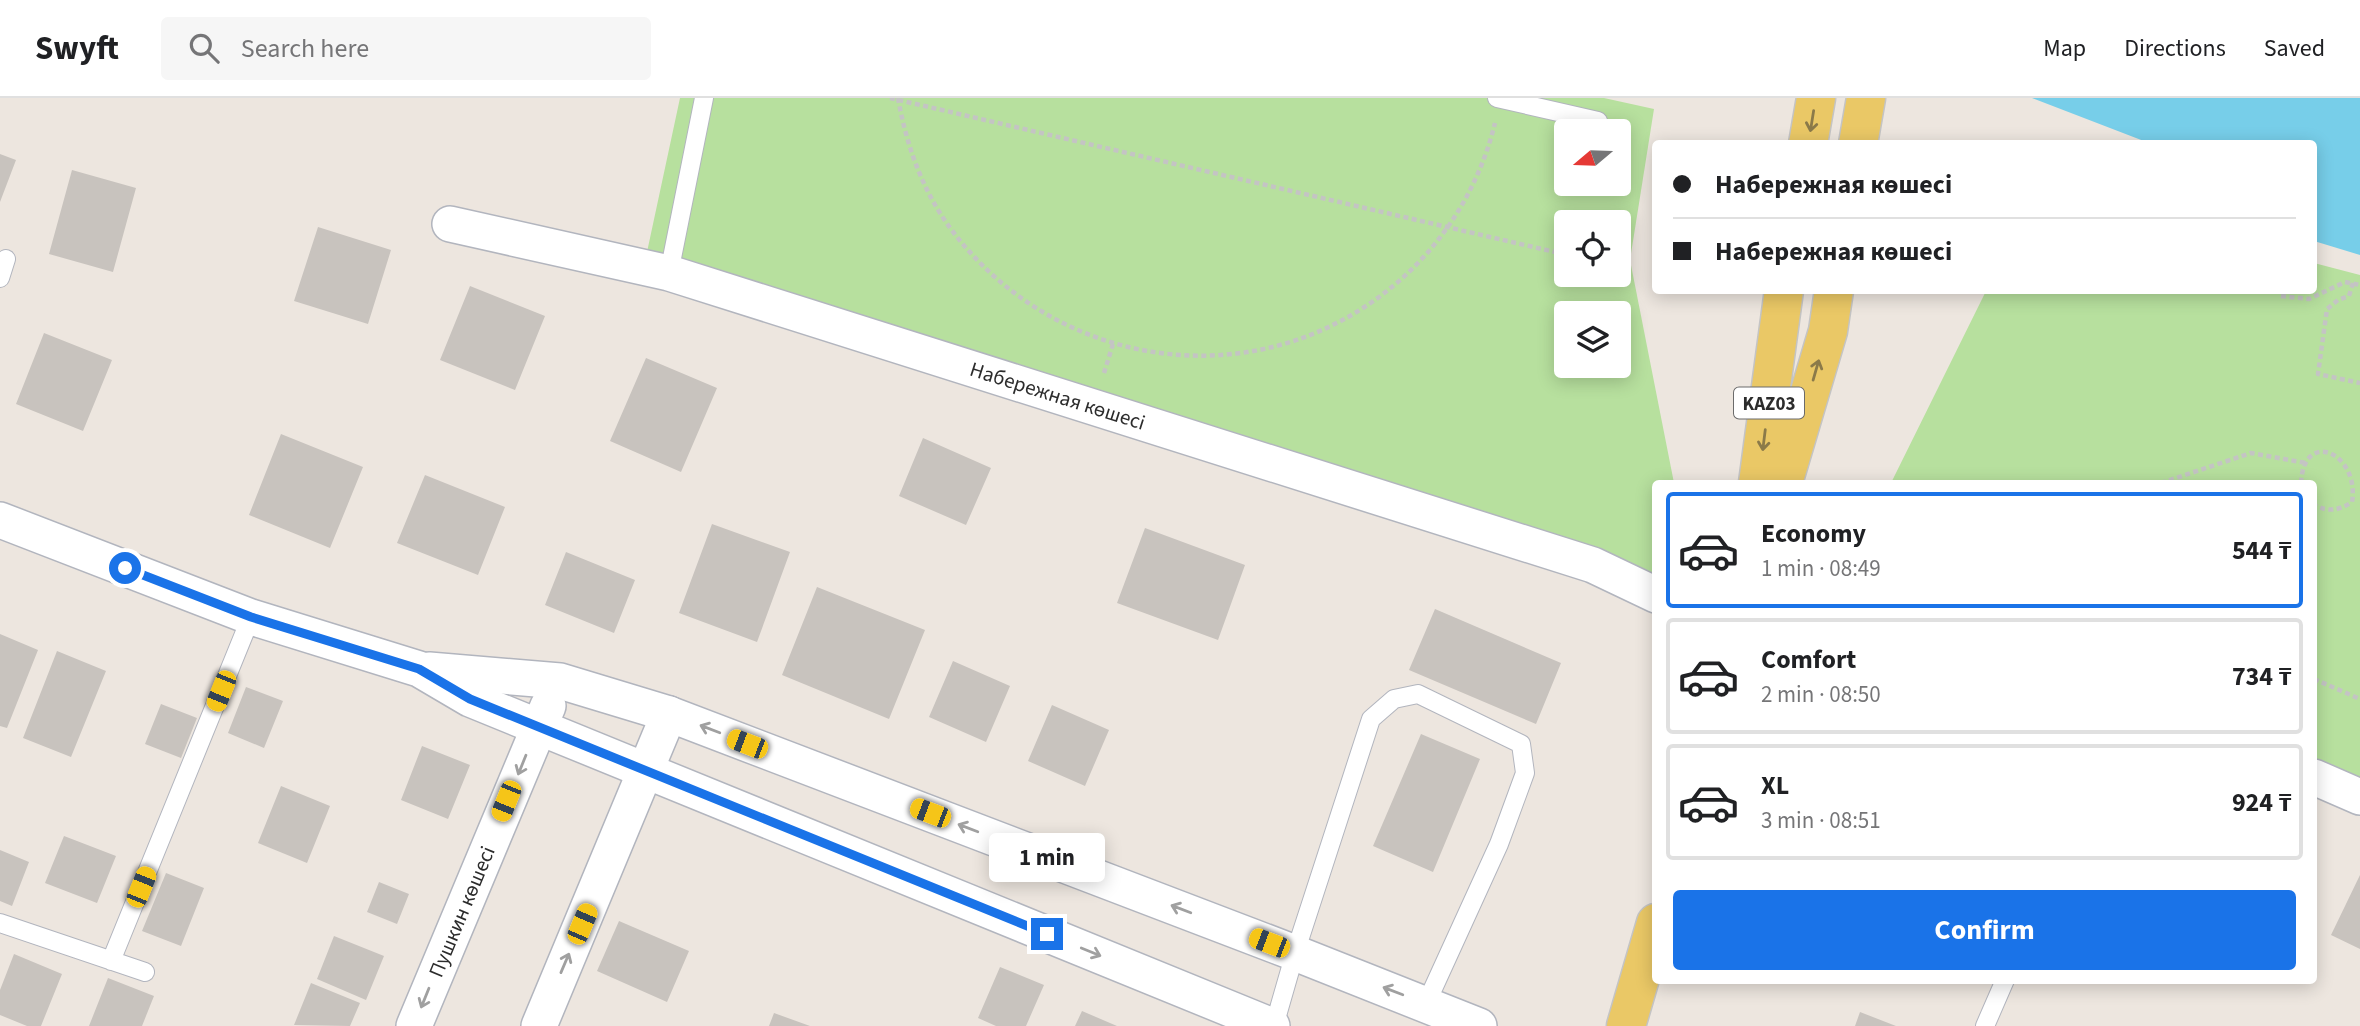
<!DOCTYPE html>
<meta charset="utf-8">
<style>
body{margin:0;font-family:"Source Sans 3",sans-serif;background:#f6f6f6;color:#202124;height:100vh;display:flex;flex-direction:column;font-size:26px;white-space:nowrap}
*{box-sizing:border-box;margin:0}
p{font-size:23px;color:#757577}
.icon{flex:none;width:38px;height:38px;fill:none;stroke:currentColor;stroke-width:2;stroke-linecap:round;stroke-linejoin:round}
.map{position:relative;flex:1;overflow:hidden}
.drawer{position:absolute;left:1652px;top:382px;width:665px;height:504px;display:flex;flex-direction:column;background:#fff;border-radius:7px;box-shadow:0 4px 18px #0003}
.drawer>*{flex:none}
.banner{position:absolute;left:1652px;top:42px;width:665px;height:154px;border-radius:7px;box-shadow:0 4px 18px #0003;display:grid;align-content:center;height:154px;padding:0 21px;background:#fff}
.needle{width:46px;rotate:251deg}
.buttons{position:absolute;left:1554px;top:21px;display:grid;gap:14px}
.buttons a{display:grid;place-items:center;width:77px;height:77px;border-radius:7px;background:#fff;box-shadow:0 4px 18px #0003;font-size:35px}
.end{position:absolute;width:32px;height:32px;margin:-16px;border:9px solid #1a73e8;background:#fff;box-shadow:0 0 0 4px #fff}
.from{border-radius:50%}
.bubble{position:absolute;height:49px;border-radius:7px;background:#fff;box-shadow:0 4px 18px #0003;font-size:23px;font-weight:700;line-height:49px;text-align:center}
.car{position:absolute;width:21px;height:42px;margin:-21px -10px;border-radius:9px;box-shadow:0 0 5px 2px #0007;background:linear-gradient(#f5c518 24%,#345 0 40%,#f5c518 0 76%,#345 0 86%,#f5c518 0)}
.banner b{display:flex;align-items:center;gap:24px;height:66px;font-size:26px}
.banner b+b{border-top:2px solid #e0e0e0}
.banner i{width:18px;height:18px;background:#202124}
ul{padding:12px 0 0;list-style:none}
li{display:flex;align-items:center;gap:21px;height:116px;margin:0 14px 10px;padding:0 7px;border:4px solid #e0e0e0;border-radius:7px}
li div{flex:1}
li b{display:block;font-size:26px}
li em{font-style:normal;font-weight:700}
li.active{border-color:#1a73e8}
li>.icon{width:63px;height:63px;stroke-width:1.5}
.button{display:flex;gap:14px;margin-top:auto;padding:14px 21px}
.button a{flex:1;height:80px;border-radius:7px;background:#1a73e8;color:#fff;font-size:28px;font-weight:700;line-height:80px;text-align:center}
header{display:flex;align-items:center;gap:42px;box-sizing:border-box;height:98px;padding:0 35px;background:#fff;border-bottom:2px solid #e0e0e0}
header strong{font-size:33px}
nav{display:flex;gap:38px;margin-inline-start:auto;font-size:24px}
.search{width:490px;height:63px;background:#f6f6f6;display:flex;align-items:center;gap:18px;box-sizing:border-box;padding:0 24px;border-radius:7px;color:#757577;font-size:26px}
.map>svg:first-child{display:block}
.green{fill:#b7e09e;fill-rule:evenodd}
.water{fill:#77cee9}
.building{fill:#c8c3be}
.lines{fill:none;stroke-linecap:round;stroke-linejoin:round}
.service-casing{stroke:#b2b5be;stroke-width:20}
.minor-casing{stroke:#b2b5be;stroke-width:38}
.primary-casing{stroke:#c4c4c4;stroke-width:41}
.path{stroke:#c4c4c4;stroke-width:4.5;stroke-dasharray:5 3.5;stroke-linecap:butt}
.service{stroke:#fff;stroke-width:18}
.minor{stroke:#fff;stroke-width:35}
.primary{stroke:#eac866;stroke-width:38}
.oneway{stroke:#8b7a49}
.oneway2{stroke:#a0a0a0}
.route{stroke:#1a73e8;stroke-width:9}
.labels{text-anchor:middle;stroke-width:5;stroke-linejoin:round;paint-order:stroke}
.shield{fill:#fff;stroke:#6b6b6b;stroke-width:2}
.shield-label{font-size:19px;font-weight:bold;fill:#2c2c2c}
.street-label{font-size:21px;fill:#2c2c2c;stroke:#fff}
</style>
<header>
<strong>Swyft</strong>
<div class="search"><svg class="icon" aria-label="search" viewBox="0 0 24 24"><circle cx="10" cy="10" r="6"/><path d="M15 15l6 6"/></svg>Search here</div>
<nav><a>Map</a><a>Directions</a><a>Saved</a></nav>
</header>
<div class="map">
<svg width="2360" height="928" viewBox="0 0 2360 928">
<rect width="100%" height="100%" fill="#ede6df"/>
<path class="green" d="M680,0H1604L1654,11L1630,162L1674,385H1656L1655,483L1147,308L647,154ZM1566,33H1619V86H1566ZM1566,124H1619V177H1566ZM1566,215H1619V268H1566Z
M2314,165L2360,177V701L2314,680V385H1891L1986,193L2314,192Z"/>
<path class="water" d="M2032,0H2360V157L2314,143V46L2149,45Z"/>
<path class="building" d="M0,56L16,62L0,104Z
M72,72L136,90L113,174L49,156Z
M318,129L391,152L368,226L294,203Z
M470,188L545,218L515,292L440,262Z
M44,235L112,262L83,333L16,306Z
M646,260L717,290L681,374L610,343Z
M281,336L363,369L330,450L249,417Z
M923,340L991,370L966,427L899,398Z
M425,377L505,409L478,477L397,445Z
M712,426L790,454L757,544L679,515Z
M1145,430L1245,467L1218,542L1117,505Z
M566,454L635,482L614,535L545,507Z
M817,489L925,532L889,621L782,577Z
M1435,511L1561,565L1536,626L1409,572Z
M0,536L38,552L7,630L0,628Z
M57,553L106,573L71,659L23,640Z
M953,563L1010,588L986,644L929,619Z
M246,589L283,603L264,650L228,635Z
M161,606L197,620L181,660L145,646Z
M1052,607L1109,632L1085,688L1028,663Z
M1421,636L1480,661L1433,774L1373,748Z
M422,648L470,667L448,721L401,702Z
M281,688L330,708L307,765L258,745Z
M64,738L116,758L97,805L45,785Z
M0,752L29,764L12,808L0,803Z
M166,775L204,790L181,848L142,833Z
M2360,777V851L2331,837Z
M379,784L409,796L397,826L367,814Z
M619,823L689,853L667,904L597,873Z
M334,838L384,858L366,902L317,881Z
M14,856L62,876L41,928H27L0,917V892Z
M1000,869L1044,887L1026,928H996L978,920Z
M108,880L154,898L142,928H89Z
M311,885L360,905L350,928L294,927Z
M1082,913L1117,928H1075Z
M1860,914L1896,928H1855Z
M774,915L810,928H769Z"/>
<g class="lines">
<defs>
<path id="service" d="M1497,0L1598,23
M669,175L704,0
M0,180L6,161
M0,825L145,874
M111,863L251,519
M1274,928L1295,855L1371,621L1394,601L1418,596L1521,646L1525,675L1499,746L1426,906
M1985,928L2005,882"/>
<g id="minor">
<path id="s1" d="M450,126L669,175L1593,467L1656,497"/>
<path d="M0,422L251,519L419,571L470,601L1272,928"/>
<path d="M429,572L560,583L669,616L1295,855L1479,928"/>
<path d="M2314,679L2360,699"/>
<path id="s2" d="M414,928L548,608"/>
<path d="M539,928L669,616"/>
</g>
<path id="primary" d="M1808,46L1816,0
M1858,46L1866,0
M1758,385L1784,192
M1783,385L1828,233L1834,192
M1626,928L1656,825"/>
</defs>
<use href="#service" class="service-casing"/>
<use href="#minor" class="minor-casing"/>
<use href="#primary" class="primary-casing"/>
<path class="path" d="M890,0L1555,154
M898,0C906,45 921,89 948,127C1046,263 1233,300 1372,204C1434,161 1477,98 1495,25
M2353,185L2349,198L2338,202L2327,211L2318,276L2360,285
M2281,198L2309,201L2345,184L2360,187
M1104,275L1113,246
M2161,385L2251,355L2306,365
M2301,385C2304,329 2360,356 2352,404C2338,413 2328,414 2314,407
M2314,581L2360,601"/>
<use href="#service" class="service"/>
<use href="#minor" class="minor"/>
<use href="#primary" class="primary"/>
</g>
<defs><path id="oneway-shaft" d="M-6 0H5M1.5-3L5.5 0L1.5 3" fill="none" stroke-width="1.6" stroke-linecap="round" stroke-linejoin="round" transform="scale(1.75)"/></defs>
<g class="oneway">
<use href="#oneway-shaft" transform="translate(1812 23) rotate(99)"/>
<use href="#oneway-shaft" transform="translate(1816 272) rotate(-74)"/>
<use href="#oneway-shaft" transform="translate(1764 342) rotate(97)"/>
</g>
<g class="oneway2">
<use href="#oneway-shaft" transform="translate(710 631) rotate(-159)"/>
<use href="#oneway-shaft" transform="translate(522 667) rotate(112)"/>
<use href="#oneway-shaft" transform="translate(968 730) rotate(-159)"/>
<use href="#oneway-shaft" transform="translate(1181 811) rotate(-159)"/>
<use href="#oneway-shaft" transform="translate(1091 854) rotate(22)"/>
<use href="#oneway-shaft" transform="translate(565 865) rotate(-67)"/>
<use href="#oneway-shaft" transform="translate(1393 893) rotate(-159)"/>
<use href="#oneway-shaft" transform="translate(425 900) rotate(112)"/>
</g>
<g class="lines">
<path class="route" d="M125,470L251,519L419,571L470,601L1047,836"/>
</g>
<g class="labels">
<rect class="shield" x="1734" y="289.5" width="70" height="31" rx="5"/>
<g class="shield-label">
<text x="1769" y="312">KАZ03</text>
</g>
<g class="street-label">
<text dy="7" stroke="none"><textPath href="#s1" startOffset="632">Набережная көшесі</textPath></text>
<text dy="7" stroke="none"><textPath href="#s2" startOffset="124">Пушкин көшесі</textPath></text>
</g>
</g>
</svg>
<div class="buttons">
<a><svg class="needle" viewBox="-14 -14 28 28"><path d="M0-13l5 13h-10z" fill="#e53935"/><path d="M0 13l5-13h-10z" fill="#757577"/></svg></a>
<a><svg class="icon" aria-label="locate" viewBox="0 0 24 24"><circle cx="12" cy="12" r="6"/><path d="M12 2v4M12 18v4M2 12h4M18 12h4"/></svg></a>
<a><svg class="icon" aria-label="layers" viewBox="0 0 24 24"><path d="M12 4l9 5-9 5-9-5zM3 14l9 5 9-5"/></svg></a>
</div>
<i class="end from" style="left:125px;top:470px"></i>
<i class="end" style="left:1047px;top:836px"></i>
<div class="bubble" style="left:989px;top:735px;width:116px">1 min</div>
<i class="car" style="left:221px;top:593px;rotate:202deg"></i>
<i class="car" style="left:747px;top:646px;rotate:291deg"></i>
<i class="car" style="left:506px;top:703px;rotate:202deg"></i>
<i class="car" style="left:930px;top:715px;rotate:291deg"></i>
<i class="car" style="left:141px;top:789px;rotate:22deg"></i>
<i class="car" style="left:582px;top:826px;rotate:23deg"></i>
<i class="car" style="left:1269px;top:845px;rotate:291deg"></i>
<div class="banner">
<b><i class="from"></i>Набережная көшесі</b>
<b><i></i>Набережная көшесі</b>
</div>
<section class="drawer">
<ul>
<li class="active"><svg class="icon" aria-label="car" viewBox="0 0 24 24"><path d="M5 17H2v-5l4-1 3-4h7l3 4 3 1v5h-3M9 17h6M6 11h13"/><circle cx="7" cy="17" r="2"/><circle cx="17" cy="17" r="2"/></svg><div><b>Economy</b><p>1 min · 08:49</p></div><em>544 ₸</em></li>
<li><svg class="icon" aria-label="car" viewBox="0 0 24 24"><path d="M5 17H2v-5l4-1 3-4h7l3 4 3 1v5h-3M9 17h6M6 11h13"/><circle cx="7" cy="17" r="2"/><circle cx="17" cy="17" r="2"/></svg><div><b>Comfort</b><p>2 min · 08:50</p></div><em>734 ₸</em></li>
<li><svg class="icon" aria-label="car" viewBox="0 0 24 24"><path d="M5 17H2v-5l4-1 3-4h7l3 4 3 1v5h-3M9 17h6M6 11h13"/><circle cx="7" cy="17" r="2"/><circle cx="17" cy="17" r="2"/></svg><div><b>XL</b><p>3 min · 08:51</p></div><em>924 ₸</em></li>
</ul>
<div class="button"><a>Confirm</a></div>
</section>
</div>
